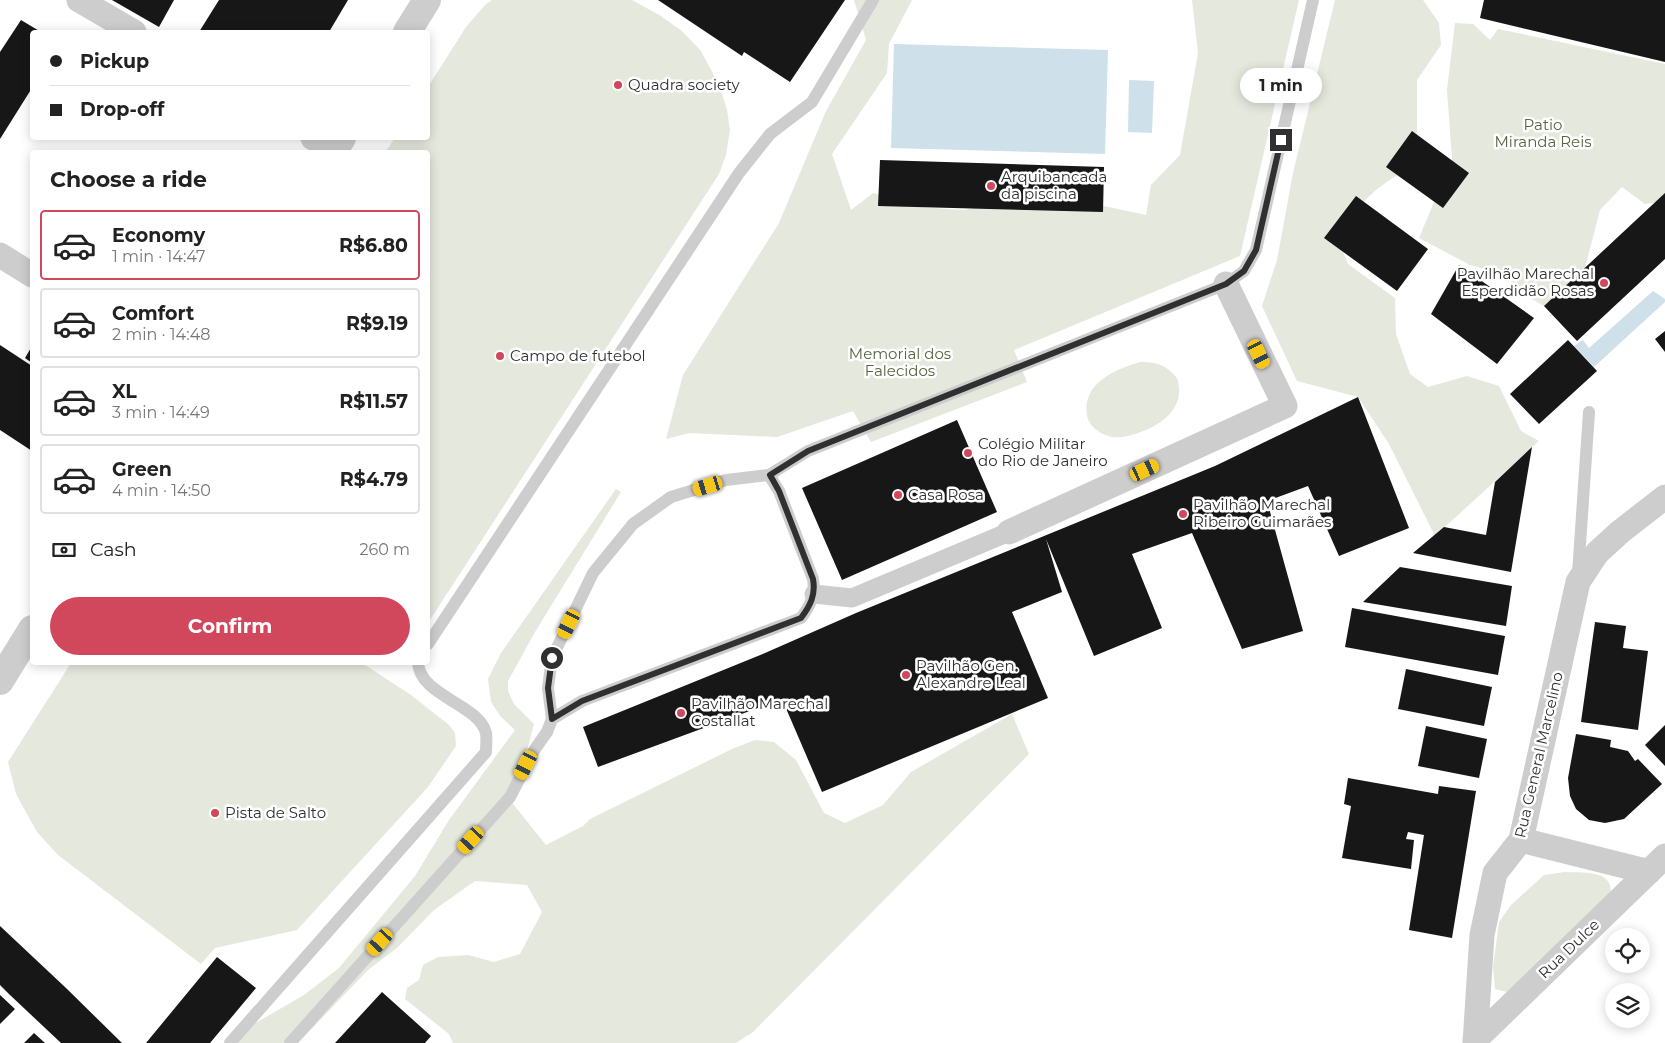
<!DOCTYPE html>
<meta charset="utf-8">
<style>
body{margin:0;font-family:Montserrat,sans-serif;background:#f6f6f6;color:#222;height:100vh;display:flex;flex-direction:column;font-size:19px;white-space:nowrap}
*{box-sizing:border-box;margin:0}
p{font-size:16px;color:#767676}
.icon{flex:none;width:28px;height:28px;fill:none;stroke:currentColor;stroke-width:2;stroke-linecap:round;stroke-linejoin:round}
.map{position:relative;flex:1;overflow:hidden}
.details{position:absolute;left:30px;top:150px;width:400px;height:515px;display:flex;flex-direction:column;background:#fff;border-radius:5px;box-shadow:0 2px 12px #0003}
.details>*{flex:none}
.top-card{position:absolute;left:30px;top:30px;width:400px;height:110px;border-radius:5px;box-shadow:0 2px 12px #0003;display:grid;align-content:center;height:110px;padding:0 20px;background:#fff}
.tools{position:absolute;left:1605px;top:928px;display:grid;gap:10px}
.tools a{display:grid;place-items:center;width:45px;height:45px;border-radius:50%;background:#fff;box-shadow:0 2px 12px #0003;font-size:25px}
.end{position:absolute;width:22px;height:22px;margin:-11px;border:6px solid #303030;background:#fff;box-shadow:0 0 0 2px #fff}
.from{border-radius:50%}
.bubble{position:absolute;height:35px;border-radius:18px;background:#fff;box-shadow:0 2px 12px #0003;font-size:16px;font-weight:700;line-height:35px;text-align:center}
.car{position:absolute;width:15px;height:30px;margin:-15px -8px;border-radius:6px;box-shadow:0 0 4px 1px #0007;background:linear-gradient(#f5c518 24%,#345 0 40%,#f5c518 0 76%,#345 0 86%,#f5c518 0)}
.top-card b{display:flex;align-items:center;gap:18px;height:48px;font-size:19px}
.top-card b+b{border-top:1px solid #e0e0e0}
.top-card i{width:12px;height:12px;background:#222}
ul{padding:0;list-style:none}
li{display:flex;align-items:center;gap:15px;height:70px;margin:0 10px 8px;padding:0 10px;border:2px solid #e0e0e0;border-radius:5px}
li div{flex:1}
li b{display:block;font-size:19px}
li em{font-style:normal;font-weight:700}
li.current{border-color:#d1475c}
li>.icon{width:45px;height:45px;stroke-width:1.5}
h2{padding:0 20px;font-size:22px;line-height:60px}
.pay{display:flex;align-items:center;gap:12px;height:55px;padding:0 20px;font-size:19px}
.pay p{margin-inline-start:auto}
.action{display:flex;gap:10px;margin-top:auto;padding:10px 20px}
.action a{flex:1;height:58px;border-radius:30px;background:#d1475c;color:#fff;font-size:20px;font-weight:700;line-height:58px;text-align:center}
.map>svg:first-child{display:block}
.green{fill:#e4e8dd}
.water{fill:#cee0e9}
.building{fill:#171717}
.lines{fill:none;stroke-linecap:round;stroke-linejoin:round}
.service{stroke:#cdcdcd;stroke-width:12}
.pedestrian{stroke:#cdcdcd;stroke-width:19}
.minor{stroke:#cdcdcd;stroke-width:25}
.tertiary{stroke:#cdcdcd;stroke-width:28}
.route{stroke:#303030;stroke-width:6}
.poi-dot{fill:#d1475c;stroke:#fff;stroke-width:2}
.labels{text-anchor:middle;stroke-width:5;stroke-linejoin:round;paint-order:stroke}
.poi-label{font-size:15px;fill:#303030;stroke:#fff;text-anchor:start}
.park-label{font-size:15px;fill:#566742;stroke:#fff}
.street-label{font-size:15px;fill:#303030;stroke:#fff}
</style>
<div class="map">
<svg width="1665" height="1043" viewBox="0 0 1665 1043">
<rect width="100%" height="100%" fill="#fff"/>
<path class="green" d="M492,0H632L661,16L683,32L701,51L720,87L727,110L730,130L726,155L719,174L428,623V152H385L395,138H428V87L466,27L485,5Z
M854,0H912L889,44L887,73L832,154L851,210L873,193L918,207L965,210L1001,201L1027,209L1104,206L1146,215L1151,185L1180,155L1198,53L1192,0H1299L1240,256L1014,350L1027,382L871,442L853,411L777,437L689,433L666,439L683,375L779,223L826,111L866,40Z
M1335,0H1423L1439,23L1441,45L1417,80V148L1412,167C1375,187 1354,204 1340,244L1348,264L1395,298L1396,334L1410,374L1428,387L1467,376L1499,386L1521,431L1539,441L1435,536L1389,444L1358,397L1297,381L1262,306L1277,260L1293,173Z
M1455,23L1473,24L1490,40L1498,29L1665,64V201L1645,204L1622,187L1600,210L1585,268L1551,310L1527,296L1503,274L1470,265L1419,238L1452,159L1447,90Z
M1140,362C1157,362 1166,365 1177,378C1186,407 1164,424 1138,433C1129,436 1118,439 1108,436C1099,433 1089,426 1087,416C1082,383 1114,370 1140,362Z
M616,489L621,492L535,632L508,681V691L514,704L534,724L513,804L546,845L583,826L590,819L732,749L755,740L774,742L796,760L824,813L845,823L883,805L911,772L1012,714L1029,754L753,1032L736,1043H453L449,1034L405,999L407,988L419,980L423,965L438,957L468,955L494,962L520,954L542,912L527,885L475,881L434,910L398,947L368,970L298,1043H237L252,1025L304,995L339,968L415,876L449,820L515,730L501,717L491,702L488,679L501,653Z
M71,663H362L411,695L449,725L455,733L456,746L428,787L297,930L215,948L201,964L58,855L37,832L16,794L8,762Z
M1565,872C1583,873 1616,869 1610,897L1507,992L1495,989L1493,967L1499,922L1511,905L1544,875Z"/>
<path class="water" d="M894,44L1108,50L1105,154L891,148Z
M1129,80L1154,81L1152,133L1128,132Z
M1653,291L1665,299V302L1594,367L1574,346L1583,340L1589,348Z"/>
<path class="building" d="M112,0H174L159,27Z
M219,0H348L329,32H199Z
M658,0H845L790,82L744,52L742,56Z
M1484,0H1665V62L1480,18Z
M21,20L41,32H32V88L0,139V52Z
M1412,131L1469,173L1443,208L1386,167Z
M880,160L1104,167L1103,212L878,206Z
M1665,193V259L1577,341L1544,306Z
M1356,196L1428,249L1397,291L1324,238Z
M1459,265L1534,318L1497,364L1431,314Z
M1665,331V352L1655,339Z
M1568,340L1597,371L1539,424L1510,394Z
M0,345L32,366V451L0,430Z
M32,346V363L25,358Z
M1358,397L1409,528L1339,556L1308,486L1267,501L1303,631L1242,649L1192,533L1132,554L1162,628L1094,656L1046,539L1062,592L1012,612L1048,698L822,792L782,699L598,767L583,727L765,653L856,613L1215,466Z
M957,420L997,512L842,580L802,488Z
M1532,447L1511,572L1413,553L1444,527L1486,535L1495,482Z
M1400,567L1512,586L1506,626L1363,602Z
M1352,608L1505,636L1498,675L1345,647Z
M1595,622L1626,626L1623,648L1648,651L1638,730L1581,722Z
M1406,669L1492,687L1484,726L1398,709Z
M1665,725V766L1645,745Z
M1426,726L1487,739L1479,778L1418,766Z
M1576,734L1611,740L1610,747L1628,751L1635,761L1638,759L1662,784L1624,819L1605,823L1589,820L1576,809L1570,796L1568,778Z
M1348,778L1438,794L1439,786L1476,791L1452,938L1409,930L1424,835L1408,832L1406,839L1414,840L1411,869L1342,858L1351,806L1344,804Z
M0,926L66,988L122,1043H61L10,995L0,985Z
M217,957L256,988L210,1043H146Z
M382,992L431,1036L425,1043H335Z
M0,995L15,1009L0,1024Z
M34,1033L45,1043H24Z"/>
<g class="lines">
<path class="service" d="M1578,574L1589,412
M428,644L739,173L770,134L812,102L873,0
M552,719L582,701L801,618C810,606 816,595 813,579L779,491L769,475
M230,1043L486,752C486,746 487,738 486,733C479,704 419,696 418,662
M290,1043L510,797L535,749L547,732L552,719L548,688L552,658L593,573L633,524L671,497L726,480L769,475L808,451L1226,284L1244,271L1256,250L1313,0"/>
<path class="pedestrian" d="M814,594L852,598L1009,532"/>
<path class="minor" d="M79,0L134,32
M313,138L334,150
M0,255L32,275
M1009,532L1285,406L1226,284
M1521,840L1649,872
M1475,1040L1665,856
M1475,1043L1482,935L1495,873L1521,840L1578,582L1597,553L1620,532L1665,497"/>
<path class="tertiary" d="M407,32L427,0
M332,152L342,138
M0,681L32,629"/>
</g>
<g class="lines">
<path class="route" d="M552,658L548,688L552,719L582,701L801,618C810,606 816,595 813,579L779,491L770,475L808,451L1226,284L1244,271L1256,250L1281,140"/>
</g>
<g class="poi-dot">
<circle cx="618" cy="85" r="5"/>
<circle cx="991" cy="186" r="5"/>
<circle cx="1604" cy="283" r="5"/>
<circle cx="500" cy="356" r="5"/>
<circle cx="968" cy="453" r="5"/>
<circle cx="898" cy="495" r="5"/>
<circle cx="1183" cy="514" r="5"/>
<circle cx="906" cy="675" r="5"/>
<circle cx="681" cy="713" r="5"/>
<circle cx="215" cy="813" r="5"/>
</g>
<g class="labels">
<g class="poi-label">
<text x="628" y="90">Quadra society</text>
<text x="1001" y="182">Arquibancada<tspan x="1001" dy="17">da piscina</tspan></text>
<text x="1594" y="279" text-anchor="end">Pavilhão Marechal<tspan x="1594" dy="17">Esperdidão Rosas</tspan></text>
<text x="510" y="361">Campo de futebol</text>
<text x="978" y="449">Colégio Militar<tspan x="978" dy="17">do Rio de Janeiro</tspan></text>
<text x="908" y="500">Casa Rosa</text>
<text x="1193" y="510">Pavilhão Marechal<tspan x="1193" dy="17">Ribeiro Guimarães</tspan></text>
<text x="916" y="671">Pavilhão Gen.<tspan x="916" dy="17">Alexandre Leal</tspan></text>
<text x="691" y="709">Pavilhão Marechal<tspan x="691" dy="17">Costallat</tspan></text>
<text x="225" y="818">Pista de Salto</text>
</g>
<g class="park-label">
<text x="1543" y="130">Patio<tspan x="1543" dy="17">Miranda Reis</tspan></text>
<text x="900" y="359">Memorial dos<tspan x="900" dy="17">Falecidos</tspan></text>
</g>
<g class="street-label">
<text transform="translate(1539 755) rotate(-77)" y="5">Rua General Marcelino</text>
<text transform="translate(1569 949) rotate(-44)" y="5">Rua Dulce</text>
</g>
</g>
</svg>
<div class="tools">
<a><svg class="icon" aria-label="locate" viewBox="0 0 24 24"><circle cx="12" cy="12" r="6"/><path d="M12 2v4M12 18v4M2 12h4M18 12h4"/></svg></a>
<a><svg class="icon" aria-label="layers" viewBox="0 0 24 24"><path d="M12 4l9 5-9 5-9-5zM3 14l9 5 9-5"/></svg></a>
</div>
<i class="end from" style="left:552px;top:658px"></i>
<i class="end" style="left:1281px;top:140px"></i>
<div class="bubble" style="left:1240px;top:68px;width:82px">1 min</div>
<i class="car" style="left:1259px;top:354px;rotate:154deg"></i>
<i class="car" style="left:1145px;top:470px;rotate:65deg"></i>
<i class="car" style="left:708px;top:486px;rotate:253deg"></i>
<i class="car" style="left:569px;top:624px;rotate:206deg"></i>
<i class="car" style="left:526px;top:765px;rotate:207deg"></i>
<i class="car" style="left:471px;top:840px;rotate:222deg"></i>
<i class="car" style="left:380px;top:942px;rotate:222deg"></i>
<div class="top-card">
<b><i class="from"></i>Pickup</b>
<b><i></i>Drop-off</b>
</div>
<section class="details">
<h2>Choose a ride</h2>
<ul>
<li class="current"><svg class="icon" aria-label="car" viewBox="0 0 24 24"><path d="M5 17H2v-5l4-1 3-4h7l3 4 3 1v5h-3M9 17h6M6 11h13"/><circle cx="7" cy="17" r="2"/><circle cx="17" cy="17" r="2"/></svg><div><b>Economy</b><p>1 min · 14:47</p></div><em>R$6.80</em></li>
<li><svg class="icon" aria-label="car" viewBox="0 0 24 24"><path d="M5 17H2v-5l4-1 3-4h7l3 4 3 1v5h-3M9 17h6M6 11h13"/><circle cx="7" cy="17" r="2"/><circle cx="17" cy="17" r="2"/></svg><div><b>Comfort</b><p>2 min · 14:48</p></div><em>R$9.19</em></li>
<li><svg class="icon" aria-label="car" viewBox="0 0 24 24"><path d="M5 17H2v-5l4-1 3-4h7l3 4 3 1v5h-3M9 17h6M6 11h13"/><circle cx="7" cy="17" r="2"/><circle cx="17" cy="17" r="2"/></svg><div><b>XL</b><p>3 min · 14:49</p></div><em>R$11.57</em></li>
<li><svg class="icon" aria-label="car" viewBox="0 0 24 24"><path d="M5 17H2v-5l4-1 3-4h7l3 4 3 1v5h-3M9 17h6M6 11h13"/><circle cx="7" cy="17" r="2"/><circle cx="17" cy="17" r="2"/></svg><div><b>Green</b><p>4 min · 14:50</p></div><em>R$4.79</em></li>
</ul>
<div class="pay"><svg class="icon" aria-label="cash" viewBox="0 0 24 24"><path d="M3 7h18v10H3z"/><circle cx="12" cy="12" r="2"/></svg>Cash<p>260 m</p></div>
<div class="action"><a>Confirm</a></div>
</section>
</div>
